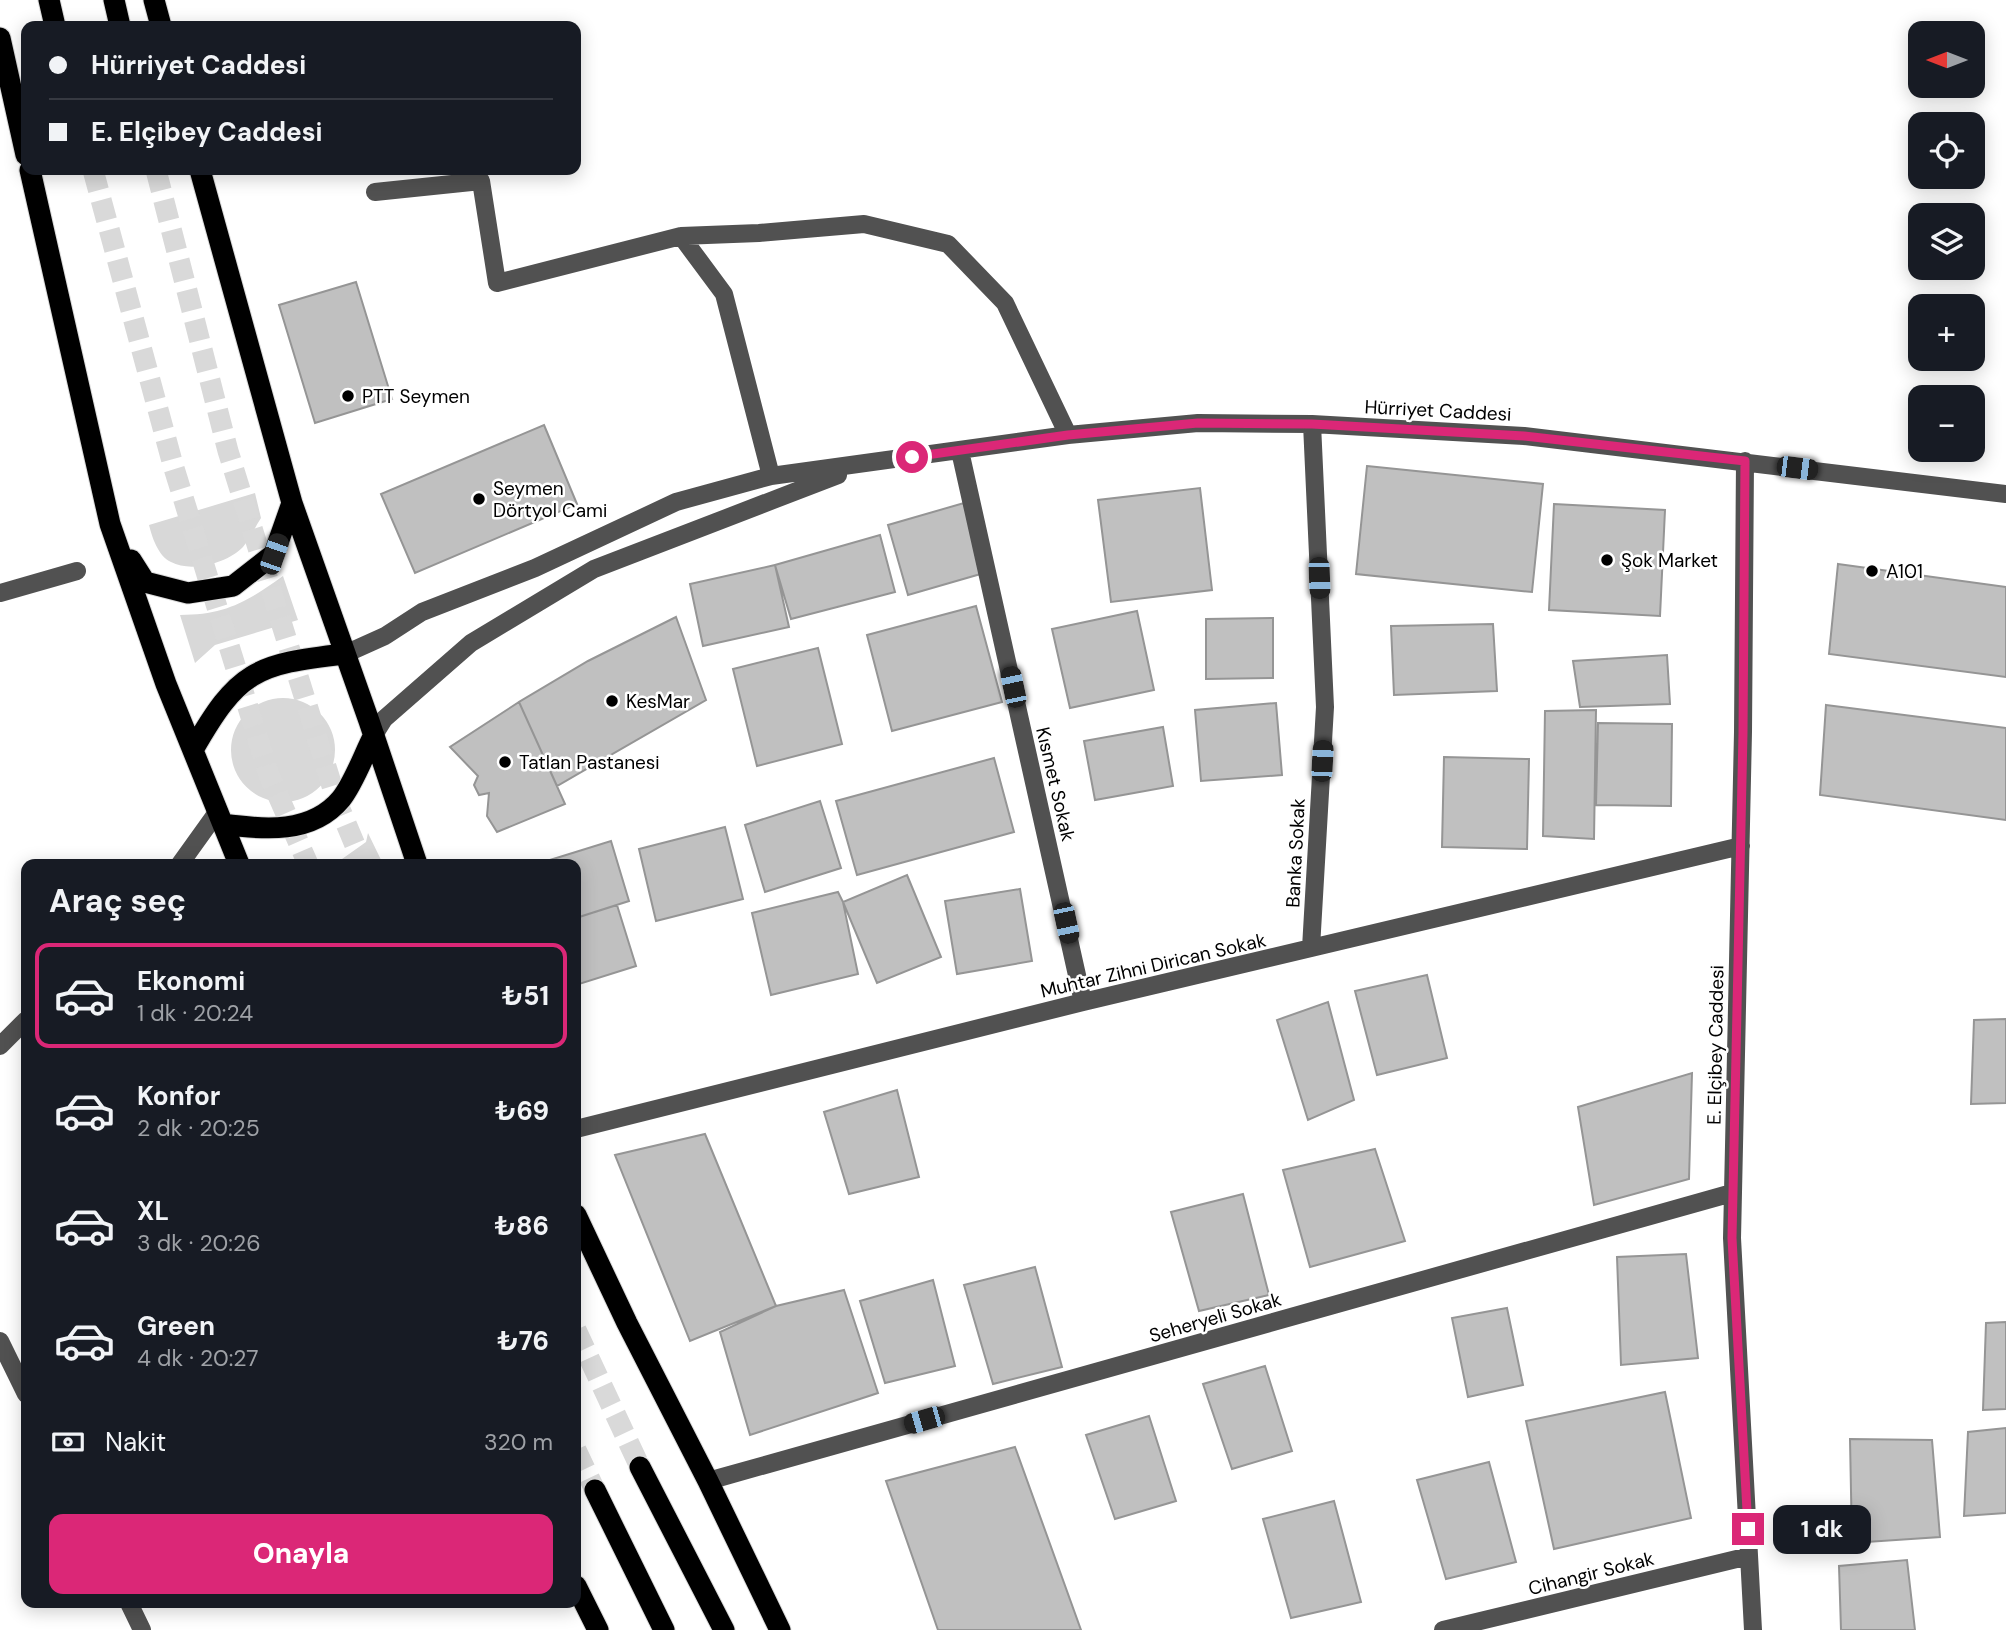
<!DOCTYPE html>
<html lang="tr">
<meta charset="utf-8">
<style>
body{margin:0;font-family:"DM Sans",sans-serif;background:#20242c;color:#f1f3f6;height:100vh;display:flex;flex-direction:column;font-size:26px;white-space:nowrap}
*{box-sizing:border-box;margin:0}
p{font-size:23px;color:#9ea1a6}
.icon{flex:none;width:38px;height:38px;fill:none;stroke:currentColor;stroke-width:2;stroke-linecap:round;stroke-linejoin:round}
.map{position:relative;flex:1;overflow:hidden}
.details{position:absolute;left:21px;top:859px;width:560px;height:749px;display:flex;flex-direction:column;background:#171b24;border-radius:14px;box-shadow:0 4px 18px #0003}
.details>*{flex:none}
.banner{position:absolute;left:21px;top:21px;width:560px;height:154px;border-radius:14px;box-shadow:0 4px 18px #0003;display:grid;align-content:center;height:154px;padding:0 28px;background:#171b24}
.needle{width:46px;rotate:270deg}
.buttons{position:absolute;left:1908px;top:21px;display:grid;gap:14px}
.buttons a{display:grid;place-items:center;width:77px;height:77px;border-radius:14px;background:#171b24;box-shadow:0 4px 18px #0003;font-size:35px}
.end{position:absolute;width:32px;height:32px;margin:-16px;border:9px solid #db2777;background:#fff;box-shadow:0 0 0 4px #fff}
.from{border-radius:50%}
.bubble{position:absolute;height:49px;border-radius:14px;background:#171b24;box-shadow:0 4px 18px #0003;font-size:23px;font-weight:800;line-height:49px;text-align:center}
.car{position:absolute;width:21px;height:42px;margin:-21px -10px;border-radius:9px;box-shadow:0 0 5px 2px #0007;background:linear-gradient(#222 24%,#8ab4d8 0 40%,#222 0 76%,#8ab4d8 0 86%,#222 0)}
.banner b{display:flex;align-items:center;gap:24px;height:66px;font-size:26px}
.banner b+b{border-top:2px solid #363941}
.banner i{width:18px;height:18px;background:#f1f3f6}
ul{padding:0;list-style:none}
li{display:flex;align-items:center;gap:21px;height:105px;margin:0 14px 10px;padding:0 14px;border:4px solid transparent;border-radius:14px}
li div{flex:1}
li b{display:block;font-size:26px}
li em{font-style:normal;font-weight:800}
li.active{border-color:#db2777}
li>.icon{width:63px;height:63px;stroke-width:1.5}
h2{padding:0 28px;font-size:32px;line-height:84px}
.pay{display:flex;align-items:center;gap:18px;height:77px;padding:0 28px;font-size:26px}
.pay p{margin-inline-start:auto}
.button{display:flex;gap:14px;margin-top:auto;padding:14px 28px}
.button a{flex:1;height:80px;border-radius:14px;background:#db2777;color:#fff;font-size:28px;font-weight:800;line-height:80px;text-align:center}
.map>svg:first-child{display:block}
.green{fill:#d8d8d8}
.building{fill:#c0c0c0;stroke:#959595;stroke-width:2}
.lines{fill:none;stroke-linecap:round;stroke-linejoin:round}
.highway-tunnel{stroke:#d9d9d9;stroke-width:21;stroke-dasharray:21 10;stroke-linecap:butt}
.highway-casing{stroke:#dbdbdb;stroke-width:23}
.minor{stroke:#515151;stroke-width:18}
.highway{stroke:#000;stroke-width:21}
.route{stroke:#db2777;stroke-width:9}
.poi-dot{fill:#000;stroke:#fff;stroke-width:2.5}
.labels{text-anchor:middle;stroke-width:5;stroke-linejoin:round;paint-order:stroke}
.poi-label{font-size:19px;fill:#000;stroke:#fff;text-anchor:start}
.street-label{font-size:19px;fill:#000;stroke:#fff}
</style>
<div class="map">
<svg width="2006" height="1630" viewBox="0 0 2006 1630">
<rect width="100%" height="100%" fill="#fff"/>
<path class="green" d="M255,493L261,518C255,527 250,539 243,547C228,563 191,573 171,562C158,556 152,537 149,525Z
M283,576L298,620L215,645L195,663L180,615C225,615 247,602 283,576Z
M231 750a52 52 0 1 1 104 0a52 52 0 1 1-104 0Z
M368,833L383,864H335L366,842Z"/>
<path class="building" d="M356,282L392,399L315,423L279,305Z
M544,425L577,504L415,573L381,494Z
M1367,466L1543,484L1532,592L1356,574Z
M1200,488L1212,590L1111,602L1098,500Z
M964,503L984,573L908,595L888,525Z
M1554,504L1665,510L1660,616L1549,610Z
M880,535L895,592L791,619L775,565Z
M1838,564L2006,587V677L1829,654Z
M775,565L789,627L703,646L690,584Z
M976,606L1002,702L892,731L867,635Z
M1137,611L1154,690L1070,708L1052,629Z
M676,617L706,700L557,786L519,702L588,661Z
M1273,618V678L1206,679V619Z
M1493,624L1497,691L1394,695L1391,626Z
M818,648L842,744L757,766L733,669Z
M1667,655L1670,704L1580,707L1573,661Z
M519,702L565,804L497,832L487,816L489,793L479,795L474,785L478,776L450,747Z
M1276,703L1282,775L1201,781L1195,710Z
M1826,705L2006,728V820L1820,795Z
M1596,710L1594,839L1543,836L1545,711Z
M1598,723L1672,724L1671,806L1596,805Z
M1163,727L1173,786L1095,800L1084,741Z
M1444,757L1529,759L1527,849L1442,847Z
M994,758L1014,832L857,875L836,801Z
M820,801L841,868L765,892L745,825Z
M725,827L743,899L656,921L639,849Z
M611,841L629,901L576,918V864H537Z
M907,875L941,957L877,983L843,902Z
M1020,889L1032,961L957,974L945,901Z
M838,892L843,902L858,974L771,995L752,913Z
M617,905L636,966L576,985V918Z
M1427,975L1447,1058L1377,1075L1355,991Z
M1328,1002L1354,1100L1308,1120L1277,1020Z
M2006,1019V1103L1971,1104L1974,1020Z
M1692,1073L1689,1179L1594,1205L1578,1107Z
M897,1090L919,1177L849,1194L824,1112Z
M705,1134L776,1306L690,1341L615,1155Z
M1375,1149L1405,1241L1310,1267L1283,1170Z
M1243,1194L1269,1295L1199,1311L1171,1212Z
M1686,1254L1698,1358L1621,1365L1617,1257Z
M1035,1267L1062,1367L993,1384L964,1285Z
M933,1280L955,1366L885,1383L860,1301Z
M844,1290L878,1393L750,1435L720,1332L776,1306Z
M1507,1308L1523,1385L1468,1397L1452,1318Z
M2006,1322V1409L1983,1410L1986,1323Z
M1265,1366L1292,1451L1232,1469L1203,1384Z
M1665,1392L1691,1518L1554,1549L1526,1421Z
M1149,1416L1176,1501L1115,1519L1086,1435Z
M2006,1428V1513L1964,1516L1968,1432Z
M1850,1439L1932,1440L1940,1537L1852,1543Z
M1015,1447L1081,1630H938L886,1481Z
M1489,1462L1516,1562L1446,1579L1417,1480Z
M1334,1501L1361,1602L1291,1618L1263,1519Z
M1907,1560L1915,1630H1841L1839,1566Z"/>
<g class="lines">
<path class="highway-tunnel" d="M93,170L173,465L269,775L308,864
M156,170L228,451L337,802L363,864
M576,1330L640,1467
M576,1450L595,1490"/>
<defs>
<path id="highway" d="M49,0L55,26
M114,0L120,26
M154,0L161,26
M0,38L26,155
M30,170L110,524L166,684L239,864
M200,170L292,503L369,721L417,864
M131,560L145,582L188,593L233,586L274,554L292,503
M193,750C238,671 255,664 345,654
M223,824C264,830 312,834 341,799C354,783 364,754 374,735
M576,1215L627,1323L708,1481L780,1630
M640,1467L724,1630
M595,1490L664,1630
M576,1586L598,1630"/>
</defs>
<use href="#highway" class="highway-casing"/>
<path class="minor" d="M375,192L481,181L497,283L681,236L724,294L771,476
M681,236L759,233L864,224L948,244L1005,303L1068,435
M960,451L1083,1002
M1745,461L1743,732L1732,1238L1753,1630
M0,593L77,571
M345,654L385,636L422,612L535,568L676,502L771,476L1068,435L1198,423L1312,424L1524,436L2006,494
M374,735L384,719L471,643L594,569L838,475
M180,864L218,811
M1311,948L1325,707L1312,424
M0,1046L26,1020
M576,1129L1083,1002L1741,846
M0,1341L26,1394
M708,1481L1732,1193
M129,1603L142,1630
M1443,1630L1749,1556"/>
<use href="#highway" class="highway"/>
</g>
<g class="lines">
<path class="route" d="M912,457L1068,435L1198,423L1312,424L1524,436L1745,461L1743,733L1732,1238L1748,1529"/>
</g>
<g class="poi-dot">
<circle cx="348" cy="396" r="7"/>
<circle cx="479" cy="499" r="7"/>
<circle cx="1607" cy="560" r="7"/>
<circle cx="1872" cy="571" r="7"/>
<circle cx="612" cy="701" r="7"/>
<circle cx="505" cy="762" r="7"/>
</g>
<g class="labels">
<g class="poi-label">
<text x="362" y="403">PTT Seymen</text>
<text x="493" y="495">Seymen<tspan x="493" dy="22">Dörtyol Cami</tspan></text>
<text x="1621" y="567">Şok Market</text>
<text x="1886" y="578">A101</text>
<text x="626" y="708">KesMar</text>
<text x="519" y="769">Tatlan Pastanesi</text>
</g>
<g class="street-label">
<text transform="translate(1438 410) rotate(3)" y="7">Hürriyet Caddesi</text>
<text transform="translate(1056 784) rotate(77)" y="7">Kısmet Sokak</text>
<text transform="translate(1295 853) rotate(-87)" y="7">Banka Sokak</text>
<text transform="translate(1153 965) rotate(-13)" y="7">Muhtar Zihni Dirican Sokak</text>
<text transform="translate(1715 1045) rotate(-89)" y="7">E. Elçibey Caddesi</text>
<text transform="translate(1215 1317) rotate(-16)" y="7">Seheryeli Sokak</text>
<text transform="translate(1591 1573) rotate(-14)" y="7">Cihangir Sokak</text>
</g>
</g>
</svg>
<div class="buttons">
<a><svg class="needle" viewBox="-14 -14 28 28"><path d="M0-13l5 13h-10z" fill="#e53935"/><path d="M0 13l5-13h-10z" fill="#9ea1a6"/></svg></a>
<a><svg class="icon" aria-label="locate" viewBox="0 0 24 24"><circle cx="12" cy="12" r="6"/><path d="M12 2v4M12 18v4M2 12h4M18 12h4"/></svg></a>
<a><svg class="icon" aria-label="layers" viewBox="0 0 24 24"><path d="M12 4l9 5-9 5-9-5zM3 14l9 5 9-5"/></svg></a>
<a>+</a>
<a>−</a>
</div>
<i class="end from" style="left:912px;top:457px"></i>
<i class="end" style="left:1748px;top:1529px"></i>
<div class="bubble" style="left:1773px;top:1505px;width:98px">1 dk</div>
<i class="car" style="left:1797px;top:468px;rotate:97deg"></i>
<i class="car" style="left:274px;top:554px;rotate:19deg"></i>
<i class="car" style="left:1319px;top:578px;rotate:178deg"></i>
<i class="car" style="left:1013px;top:687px;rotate:348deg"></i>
<i class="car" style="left:1322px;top:761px;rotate:3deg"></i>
<i class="car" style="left:1066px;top:923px;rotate:168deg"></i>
<i class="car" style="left:924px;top:1420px;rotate:254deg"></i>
<div class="banner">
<b><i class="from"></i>Hürriyet Caddesi</b>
<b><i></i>E. Elçibey Caddesi</b>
</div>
<section class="details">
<h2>Araç seç</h2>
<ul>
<li class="active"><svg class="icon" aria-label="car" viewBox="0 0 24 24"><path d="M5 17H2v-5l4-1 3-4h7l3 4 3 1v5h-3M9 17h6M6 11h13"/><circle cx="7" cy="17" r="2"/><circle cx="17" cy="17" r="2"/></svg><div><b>Ekonomi</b><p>1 dk · 20:24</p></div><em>₺51</em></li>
<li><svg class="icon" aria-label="car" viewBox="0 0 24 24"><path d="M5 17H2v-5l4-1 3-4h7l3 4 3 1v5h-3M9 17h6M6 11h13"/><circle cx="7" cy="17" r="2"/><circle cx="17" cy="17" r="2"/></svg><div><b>Konfor</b><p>2 dk · 20:25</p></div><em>₺69</em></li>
<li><svg class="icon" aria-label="car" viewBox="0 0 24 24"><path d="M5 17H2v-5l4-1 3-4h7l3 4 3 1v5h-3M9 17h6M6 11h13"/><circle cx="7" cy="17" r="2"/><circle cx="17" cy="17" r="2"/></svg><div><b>XL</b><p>3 dk · 20:26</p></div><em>₺86</em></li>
<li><svg class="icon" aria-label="car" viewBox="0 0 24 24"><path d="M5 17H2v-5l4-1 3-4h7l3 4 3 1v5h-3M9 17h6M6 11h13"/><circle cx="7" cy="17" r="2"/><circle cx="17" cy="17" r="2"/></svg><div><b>Green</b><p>4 dk · 20:27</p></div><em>₺76</em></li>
</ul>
<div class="pay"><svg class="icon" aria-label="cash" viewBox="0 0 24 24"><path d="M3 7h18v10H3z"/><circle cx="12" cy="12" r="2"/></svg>Nakit<p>320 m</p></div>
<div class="button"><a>Onayla</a></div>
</section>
</div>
